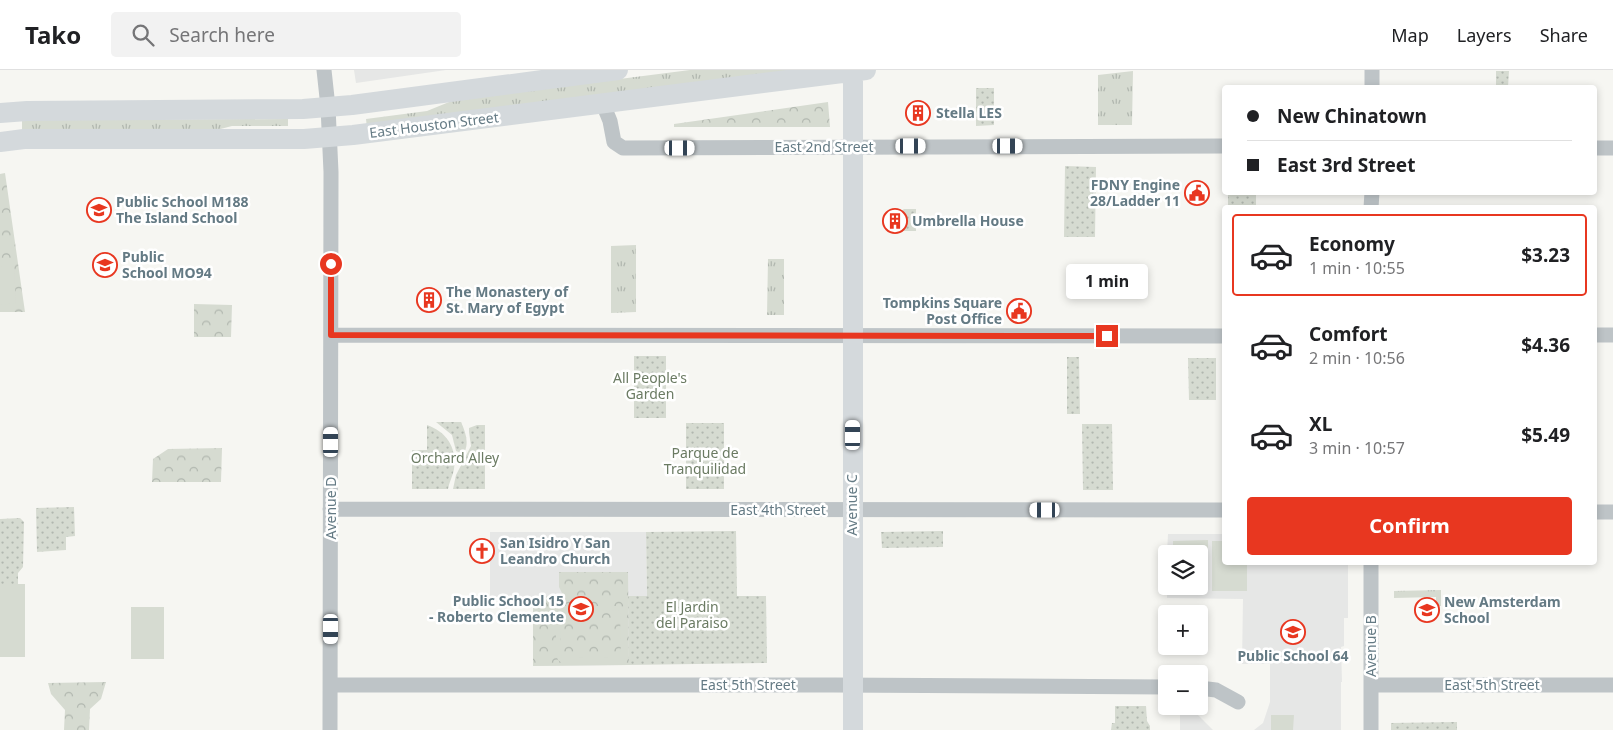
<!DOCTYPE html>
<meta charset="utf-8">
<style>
body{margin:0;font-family:"Noto Sans",sans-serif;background:#f2f2f2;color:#202124;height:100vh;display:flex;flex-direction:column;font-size:19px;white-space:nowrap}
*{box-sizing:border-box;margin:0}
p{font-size:16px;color:#757577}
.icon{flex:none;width:28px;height:28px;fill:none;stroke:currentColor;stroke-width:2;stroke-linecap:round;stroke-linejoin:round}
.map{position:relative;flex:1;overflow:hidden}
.panel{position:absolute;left:1222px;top:135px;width:375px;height:360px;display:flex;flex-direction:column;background:#fff;border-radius:5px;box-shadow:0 2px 8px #0003}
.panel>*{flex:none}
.guide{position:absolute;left:1222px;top:15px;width:375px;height:110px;border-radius:5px;box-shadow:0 2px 8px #0003;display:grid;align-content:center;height:110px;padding:0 25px;background:#fff}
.fabs{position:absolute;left:1158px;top:475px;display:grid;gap:10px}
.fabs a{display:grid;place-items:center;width:50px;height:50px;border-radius:5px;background:#fff;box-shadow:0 2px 8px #0003;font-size:25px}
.end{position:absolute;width:22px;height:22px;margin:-11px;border:6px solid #e83720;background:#fff;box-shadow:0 0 0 2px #fff}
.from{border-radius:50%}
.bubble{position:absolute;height:35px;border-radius:5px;background:#fff;box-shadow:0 2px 8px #0003;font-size:16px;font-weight:700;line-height:35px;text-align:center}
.car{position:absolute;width:15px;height:30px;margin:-15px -8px;border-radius:6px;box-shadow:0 0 4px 1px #0007;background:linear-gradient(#fff 24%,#345 0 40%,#fff 0 76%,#345 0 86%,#fff 0)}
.guide b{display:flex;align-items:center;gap:18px;height:48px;font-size:19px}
.guide b+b{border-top:1px solid #e0e0e0}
.guide i{width:12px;height:12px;background:#202124}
ul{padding:9px 0 0;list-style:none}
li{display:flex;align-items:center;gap:15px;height:82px;margin:0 10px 8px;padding:0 15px;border:2px solid transparent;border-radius:5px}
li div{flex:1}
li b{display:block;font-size:19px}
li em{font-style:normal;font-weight:700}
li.on{border-color:#e83720}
li>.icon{width:45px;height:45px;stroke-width:1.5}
.cta{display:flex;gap:10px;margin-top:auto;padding:10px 25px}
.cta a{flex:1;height:58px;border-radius:5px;background:#e83720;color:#fff;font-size:20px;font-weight:700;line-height:58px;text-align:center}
header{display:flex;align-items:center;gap:30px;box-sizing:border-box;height:70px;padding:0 25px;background:#fff;border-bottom:1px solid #e0e0e0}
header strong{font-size:24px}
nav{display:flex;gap:28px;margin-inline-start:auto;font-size:18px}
.search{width:350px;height:45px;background:#f2f2f2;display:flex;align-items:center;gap:12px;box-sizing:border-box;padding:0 18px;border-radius:5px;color:#757577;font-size:19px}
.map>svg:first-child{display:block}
.built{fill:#e6e7e6}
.grass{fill:url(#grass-tufts)}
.park{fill:url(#park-crowns)}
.garden{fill:url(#garden-dots)}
.pitch{fill:#d6dbd1;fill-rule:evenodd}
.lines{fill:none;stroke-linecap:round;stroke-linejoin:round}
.minor{stroke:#bec4c7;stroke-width:15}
.major{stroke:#d4d9dc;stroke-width:20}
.route{stroke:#e83720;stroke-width:6}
.labels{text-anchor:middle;stroke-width:5;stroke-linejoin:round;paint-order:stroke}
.poi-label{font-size:14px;font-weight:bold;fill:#647a84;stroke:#fff;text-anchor:start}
.street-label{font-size:14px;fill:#647a84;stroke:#fff}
.park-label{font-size:14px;fill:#6b7b63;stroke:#fff}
</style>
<header>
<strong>Tako</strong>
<div class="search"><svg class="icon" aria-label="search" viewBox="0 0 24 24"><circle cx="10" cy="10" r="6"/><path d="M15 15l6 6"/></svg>Search here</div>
<nav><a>Map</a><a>Layers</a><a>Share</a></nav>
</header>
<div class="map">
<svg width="1613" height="660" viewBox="0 0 1613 660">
<defs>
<pattern id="grass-tufts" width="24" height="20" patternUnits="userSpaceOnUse" patternTransform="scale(1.25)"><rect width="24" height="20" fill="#d6dbd1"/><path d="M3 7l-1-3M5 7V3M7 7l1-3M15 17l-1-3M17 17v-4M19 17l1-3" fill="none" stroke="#b1b7af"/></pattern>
<pattern id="park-crowns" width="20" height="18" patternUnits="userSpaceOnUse" patternTransform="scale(1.25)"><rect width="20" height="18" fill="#d6dbd1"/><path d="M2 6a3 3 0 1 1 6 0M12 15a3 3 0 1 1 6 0" fill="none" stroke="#b1b7af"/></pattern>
<pattern id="garden-dots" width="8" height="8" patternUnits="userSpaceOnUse" patternTransform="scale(1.25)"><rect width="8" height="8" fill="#d6dbd1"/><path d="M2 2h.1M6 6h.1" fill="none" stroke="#b1b7af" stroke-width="1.8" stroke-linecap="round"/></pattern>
</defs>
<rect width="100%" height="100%" fill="#f6f6f2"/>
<path class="built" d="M354,0H446L356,13Z
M490,462H646L647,526H629V595L533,596V527H490Z
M1168,464H1225V492L1348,493V548H1344V576L1341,577L1342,612H1341V660H1254L1263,653L1270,632V594H1242L1243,529L1167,528V516H1199V484H1167Z
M1180,636L1190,637L1213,660H1180Z"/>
<path class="grass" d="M690,0H821L367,58L366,49L427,41L454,30Z
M1133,1L1132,55H1098V5Z
M288,49V56H232L205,63L22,64V50Z
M636,175V242L611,243V176Z
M768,189H784V245H767Z
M1441,520V536H1436V527L1394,528V521Z"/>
<path class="park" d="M828,32L830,57H674V54Z
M5,103L25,242H0V104Z
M194,234L232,235L231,267H194Z
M222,378L221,412H152L153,389L168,379Z
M559,502H628L629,595L533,596V527L556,526L562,523L559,517Z
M106,612L101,629L90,639L89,660H64L65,640L51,624L48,613Z"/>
<path class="garden" d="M1496,1H1509L1508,17H1496Z
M976,18H994V55L976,56Z
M1065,96L1096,97L1095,167H1064Z
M1228,123H1256V137H1228Z
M904,139H916V161H899V158H891L892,141H901Z
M634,286H666V348H634Z
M1067,287H1079L1080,344H1067Z
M1188,288H1216V330H1189Z
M436,352H461C465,361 469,371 465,381L461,383L456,381L452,365Z
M686,353H724V419H686Z
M1082,354H1112L1113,420H1083Z
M427,355C447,362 457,378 454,399C453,406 449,412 448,419H412V380H427Z
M477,355H485V419H453L456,405L471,376L469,362V358Z
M74,437L75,466L66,467V480L37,482L36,438Z
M20,448L24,452L23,497L18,503V514H0V449Z
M736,461L737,526H766L767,593L629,595L628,526H647L646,462Z
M943,461V477L882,478L881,462Z
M1115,636H1146L1147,651L1150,656V660H1111L1112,653H1115Z
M1457,652V660H1391V653Z"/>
<path class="pitch" d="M14,196L16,233L0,235V197Z
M1208,470V521H1173V516H1199V484H1173V471Z
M1212,471H1225V492L1247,493V521H1212Z
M0,514H25V587H0Z
M565,536H619L623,538L625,542V586L624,590L618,593H562L558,590L556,585V544L559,538ZM565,540L620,541L621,587L618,588H562L561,585L560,544Z
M131,537H164V589H131Z
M1271,645H1294L1293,660H1271Z"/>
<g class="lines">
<path class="minor" d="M324,0L328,37L331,102L330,660
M1372,18V0
M603,34L610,51L614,72L623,78L1225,76
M1595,78H1613
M1371,138L1372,122
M331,265L1225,266
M1595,265H1613
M330,439L1225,440
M1595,442H1613
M331,615H833L1166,617
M1371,615H1613
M1199,618L1216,620L1238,632
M1371,660V492"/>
<path class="major" d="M0,43L27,41L303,39L352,35L618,0
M0,72L24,69H304L353,65L866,0
M853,660V0"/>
</g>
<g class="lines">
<path class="route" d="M331,194V265L1107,266"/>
</g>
<defs>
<symbol id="building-ring" viewBox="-11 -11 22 22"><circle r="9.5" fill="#fff" stroke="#e83720" stroke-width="1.5"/><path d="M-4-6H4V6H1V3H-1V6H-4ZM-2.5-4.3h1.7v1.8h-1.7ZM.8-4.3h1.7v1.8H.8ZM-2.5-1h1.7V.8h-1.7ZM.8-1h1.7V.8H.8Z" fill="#e83720"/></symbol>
<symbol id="civic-ring" viewBox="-11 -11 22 22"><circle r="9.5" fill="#fff" stroke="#e83720" stroke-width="1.5"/><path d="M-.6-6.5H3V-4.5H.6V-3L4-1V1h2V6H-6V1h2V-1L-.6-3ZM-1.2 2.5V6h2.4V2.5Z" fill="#e83720"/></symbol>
<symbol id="school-ring" viewBox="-11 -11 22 22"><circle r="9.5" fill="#fff" stroke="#e83720" stroke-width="1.5"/><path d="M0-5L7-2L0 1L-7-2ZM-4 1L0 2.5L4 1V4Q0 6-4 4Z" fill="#e83720"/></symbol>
<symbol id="church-ring" viewBox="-11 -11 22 22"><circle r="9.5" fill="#fff" stroke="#e83720" stroke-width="1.5"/><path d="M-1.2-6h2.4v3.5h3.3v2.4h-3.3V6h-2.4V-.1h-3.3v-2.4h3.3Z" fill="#e83720"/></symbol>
</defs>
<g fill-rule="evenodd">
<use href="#building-ring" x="904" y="29" width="28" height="28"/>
<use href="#civic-ring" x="1183" y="109" width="28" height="28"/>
<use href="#school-ring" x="85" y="126" width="28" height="28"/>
<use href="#building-ring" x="881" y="137" width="28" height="28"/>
<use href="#school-ring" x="91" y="181" width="28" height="28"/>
<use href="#building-ring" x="415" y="216" width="28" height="28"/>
<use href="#civic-ring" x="1005" y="227" width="28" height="28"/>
<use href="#church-ring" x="468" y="467" width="28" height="28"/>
<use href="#school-ring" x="567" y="525" width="28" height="28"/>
<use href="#school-ring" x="1413" y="526" width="28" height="28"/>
<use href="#school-ring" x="1279" y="548" width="28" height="28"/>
</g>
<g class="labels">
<g class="poi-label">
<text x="936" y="48">Stella LES</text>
<text x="1180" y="120" text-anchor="end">FDNY Engine<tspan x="1180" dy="16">28/Ladder 11</tspan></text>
<text x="116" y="137">Public School M188<tspan x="116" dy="16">The Island School</tspan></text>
<text x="912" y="156">Umbrella House</text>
<text x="122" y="192">Public<tspan x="122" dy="16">School MO94</tspan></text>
<text x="446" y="227">The Monastery of<tspan x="446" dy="16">St. Mary of Egypt</tspan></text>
<text x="1002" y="238" text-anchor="end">Tompkins Square<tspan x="1002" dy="16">Post Office</tspan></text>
<text x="500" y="478">San Isidro Y San<tspan x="500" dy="16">Leandro Church</tspan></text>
<text x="564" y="536" text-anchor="end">Public School 15<tspan x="564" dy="16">- Roberto Clemente</tspan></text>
<text x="1444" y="537">New Amsterdam<tspan x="1444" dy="16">School</tspan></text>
<text x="1293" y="591" text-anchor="middle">Public School 64</text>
</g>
<g class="street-label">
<text transform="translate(434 55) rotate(-7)" y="5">East Houston Street</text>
<text x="824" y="82">East 2nd Street</text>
<text transform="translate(852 435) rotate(-90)" y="5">Avenue C</text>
<text transform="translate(331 438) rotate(-90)" y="5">Avenue D</text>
<text x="778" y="445">East 4th Street</text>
<text transform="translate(1371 576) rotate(-90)" y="5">Avenue B</text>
<text x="748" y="620">East 5th Street</text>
<text x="1492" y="620">East 5th Street</text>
</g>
<g class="park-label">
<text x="650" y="313">All People's<tspan x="650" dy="16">Garden</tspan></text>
<text x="705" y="388">Parque de<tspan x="705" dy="16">Tranquilidad</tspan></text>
<text x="455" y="393">Orchard Alley</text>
<text x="692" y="542">El Jardin<tspan x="692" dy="16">del Paraiso</tspan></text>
</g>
</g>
</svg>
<div class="fabs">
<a><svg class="icon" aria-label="layers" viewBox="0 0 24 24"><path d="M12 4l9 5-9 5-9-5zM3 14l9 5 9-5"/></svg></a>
<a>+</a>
<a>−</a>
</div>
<i class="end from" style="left:331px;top:194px"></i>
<i class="end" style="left:1107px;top:266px"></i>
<div class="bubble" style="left:1066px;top:194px;width:82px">1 min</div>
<i class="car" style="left:911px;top:76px;rotate:90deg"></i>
<i class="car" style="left:1008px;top:76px;rotate:90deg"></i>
<i class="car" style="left:680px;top:78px;rotate:90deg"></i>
<i class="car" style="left:853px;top:365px;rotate:0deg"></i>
<i class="car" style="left:331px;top:372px;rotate:0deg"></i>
<i class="car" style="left:1045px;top:440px;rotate:270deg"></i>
<i class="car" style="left:331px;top:559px;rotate:180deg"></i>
<div class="guide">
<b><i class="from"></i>New Chinatown</b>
<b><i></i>East 3rd Street</b>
</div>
<section class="panel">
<ul>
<li class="on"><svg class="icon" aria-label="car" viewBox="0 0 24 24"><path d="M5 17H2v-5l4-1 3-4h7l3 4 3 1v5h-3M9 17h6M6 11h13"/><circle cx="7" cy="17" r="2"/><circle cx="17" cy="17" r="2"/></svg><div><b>Economy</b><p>1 min · 10:55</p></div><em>$3.23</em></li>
<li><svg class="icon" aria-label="car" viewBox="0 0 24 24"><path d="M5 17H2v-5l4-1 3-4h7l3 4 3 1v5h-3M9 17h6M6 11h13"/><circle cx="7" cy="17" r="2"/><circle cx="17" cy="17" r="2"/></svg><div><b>Comfort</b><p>2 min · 10:56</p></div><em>$4.36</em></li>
<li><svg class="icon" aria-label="car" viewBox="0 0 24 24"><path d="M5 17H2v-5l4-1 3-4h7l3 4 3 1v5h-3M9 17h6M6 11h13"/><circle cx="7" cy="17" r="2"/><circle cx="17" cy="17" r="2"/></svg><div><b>XL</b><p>3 min · 10:57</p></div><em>$5.49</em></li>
</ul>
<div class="cta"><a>Confirm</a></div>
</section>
</div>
